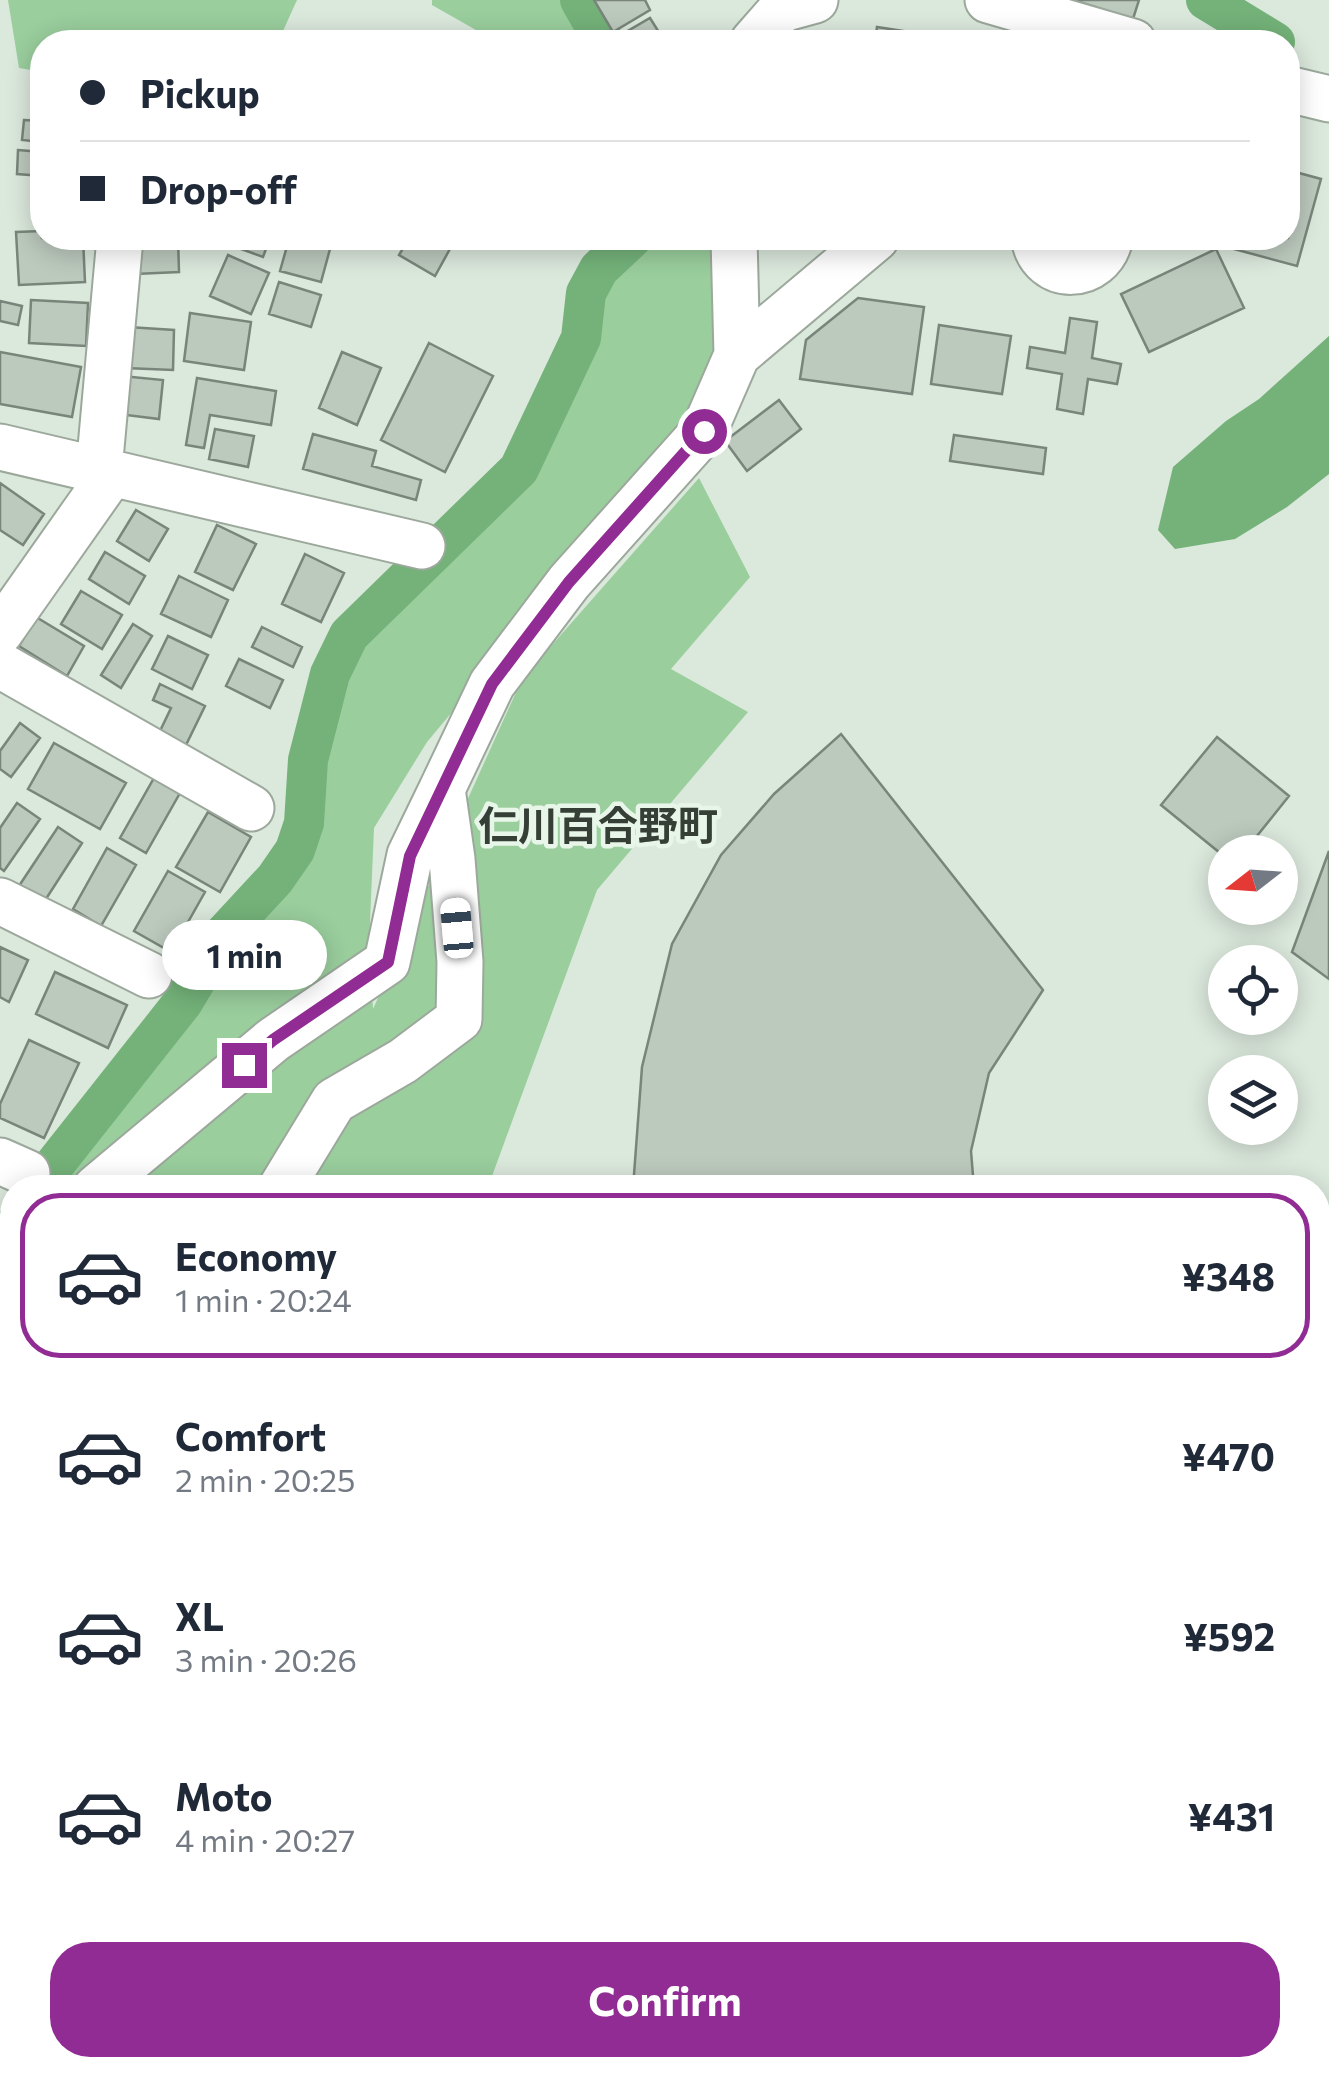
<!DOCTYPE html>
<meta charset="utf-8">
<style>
body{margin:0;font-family:Commissioner,"Noto Sans JP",sans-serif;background:#f6f6f7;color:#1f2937;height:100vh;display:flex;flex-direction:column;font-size:38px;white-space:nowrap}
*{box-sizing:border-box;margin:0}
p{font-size:32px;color:#747a83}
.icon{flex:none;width:55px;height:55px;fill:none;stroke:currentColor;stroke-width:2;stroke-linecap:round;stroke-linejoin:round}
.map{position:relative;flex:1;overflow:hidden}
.details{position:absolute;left:0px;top:1175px;width:1330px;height:902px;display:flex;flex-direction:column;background:#fff;border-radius:40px 40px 0 0;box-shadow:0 5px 25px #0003}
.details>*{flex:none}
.banner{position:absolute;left:30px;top:30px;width:1270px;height:220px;border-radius:40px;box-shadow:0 5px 25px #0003;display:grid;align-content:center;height:220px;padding:0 50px;background:#fff}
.needle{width:65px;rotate:253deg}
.tools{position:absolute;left:1208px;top:835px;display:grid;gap:20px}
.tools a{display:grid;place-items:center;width:90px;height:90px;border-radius:50%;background:#fff;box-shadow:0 5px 25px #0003;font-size:50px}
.end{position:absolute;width:45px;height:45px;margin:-22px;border:12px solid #902c93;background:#fff;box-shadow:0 0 0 5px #fff}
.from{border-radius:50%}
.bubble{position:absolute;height:70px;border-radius:35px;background:#fff;box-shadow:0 5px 25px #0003;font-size:32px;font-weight:700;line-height:70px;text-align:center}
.car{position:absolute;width:30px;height:60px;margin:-30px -15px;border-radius:12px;box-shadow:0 0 8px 2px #0007;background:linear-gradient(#fff 24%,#345 0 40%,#fff 0 76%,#345 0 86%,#fff 0)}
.banner b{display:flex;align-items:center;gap:35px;height:95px;font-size:38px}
.banner b+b{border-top:2px solid #e0e1e3}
.banner i{width:25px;height:25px;background:#1f2937}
ul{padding:18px 0 0;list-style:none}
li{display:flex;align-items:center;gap:30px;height:165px;margin:0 20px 15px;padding:0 30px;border:5px solid transparent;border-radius:40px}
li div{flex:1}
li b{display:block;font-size:38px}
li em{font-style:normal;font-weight:700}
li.selected{border-color:#902c93}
li>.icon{width:90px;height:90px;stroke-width:1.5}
.primary-button{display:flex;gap:20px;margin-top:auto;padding:20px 50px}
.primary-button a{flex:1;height:115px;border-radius:40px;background:#902c93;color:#fff;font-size:40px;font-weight:700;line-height:115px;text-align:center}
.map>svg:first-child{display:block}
.built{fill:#c9dcca}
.green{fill:#9ace9d}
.water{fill:#74b279}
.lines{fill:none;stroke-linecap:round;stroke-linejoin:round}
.canal{stroke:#74b279;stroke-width:40}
.building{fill:#bcc9bd;stroke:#79857a;stroke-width:2.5}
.minor-casing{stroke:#9ca89c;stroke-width:49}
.minor{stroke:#fff;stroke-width:45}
.route{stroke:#902c93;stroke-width:12}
.labels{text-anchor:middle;stroke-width:9;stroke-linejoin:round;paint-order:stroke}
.neighbourhood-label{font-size:40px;font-weight:bold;fill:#353f35;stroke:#e8f5e9}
</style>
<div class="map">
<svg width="1329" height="2077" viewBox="0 0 1329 2077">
<rect width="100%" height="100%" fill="#dbe8dc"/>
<path class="built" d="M112,2065H427L431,2077H112Z"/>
<path class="green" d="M8,0H297L278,42H42V72L19,68Z
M432,0H587L615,42H497L432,5Z
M621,238H715L714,374L693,424L427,742L374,828L369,945L373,1009L522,679L699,478L750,577L671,669L748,712L597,890L488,1187L43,1188L220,956L315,816L341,659L508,507L604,270Z
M12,1227V2065H112V2077H0V1243Z"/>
<path class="water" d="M1329,336V474L1287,507L1235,539L1175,549L1158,530L1173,467L1226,421L1259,399Z"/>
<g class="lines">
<path class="canal" d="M580,0L604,42
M1206,0L1275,42
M36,1188L183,1002L223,935L275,879L295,850L304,823L308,760L330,674L349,635L519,469L581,338L586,293L599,269L632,238
M0,1248L12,1227"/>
</g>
<path class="building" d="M594,0H645L650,10L613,32Z
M1073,0H1139L1133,19Z
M650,18L665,42H616L614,39Z
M877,27L917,33L916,42H875Z
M24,120L42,121V142L22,140Z
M18,150L42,152V176L17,174Z
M1288,170L1321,179L1297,266L1223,246L1225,238H1288Z
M42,231V238H83L85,282L19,285L16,232Z
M178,238L179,272L135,274L133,239Z
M211,238H270L263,257Z
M409,238H456L435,276L399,255Z
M289,239L330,249L321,282L280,271Z
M1216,249L1244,308L1149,352L1121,294Z
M228,255L269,273L251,314L210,296Z
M279,282L321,295L311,327L269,314Z
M858,298L924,307L912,394L800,379L806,340Z
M31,300L88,303L86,346L29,343Z
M0,301L22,306L18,325L0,321Z
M190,313L251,322L244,370L184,361Z
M1070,318L1097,322L1092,358L1121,364L1117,384L1088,379L1083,414L1057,409L1062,374L1027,368L1030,347L1065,353Z
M939,325L1011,336L1002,394L931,384Z
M128,327L174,330L173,370L125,368Z
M429,343L493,376L445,472L381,440Z
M0,352L81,367L72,417L0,404Z
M342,352L381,368L357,425L319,408Z
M122,376L163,380L159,419L118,414Z
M197,378L276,391L271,425L210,415L204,448L186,445Z
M779,400L801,429L747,471L725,441Z
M215,429L254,436L248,467L209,459Z
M313,434L376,451L372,466L421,480L416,500L303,469Z
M954,435L1046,448L1043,474L950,461Z
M0,483L44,514L23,545L0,530Z
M136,510L168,529L149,561L117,541Z
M217,525L256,544L233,590L195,572Z
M105,552L145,576L129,604L89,579Z
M305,554L344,573L321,622L282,604Z
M179,576L228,600L211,637L161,614Z
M81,591L122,615L102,649L61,624Z
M36,617L84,646L67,676L19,646Z
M133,624L152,636L121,688L101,675Z
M262,627L302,647L293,667L252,647Z
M168,636L208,655L192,689L152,669Z
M239,659L283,680L270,708L226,686Z
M160,684L205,706L186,745L160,731L171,708L153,700Z
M20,723L40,738L11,777L0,769V751Z
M841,734L1043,990L989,1073L971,1151L974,1188H633L642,1067L672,944L721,855L774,794Z
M1217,737L1289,796L1244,852H1225V857L1161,805Z
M54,743L126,783L100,829L28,789Z
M154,778L180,793L146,853L120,838Z
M17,803L40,819L4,871L0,868V828Z
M208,812L251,837L220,892L176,867Z
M58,827L82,843L44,902L19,886Z
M107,848L136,865L101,926L73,909Z
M1329,851V979L1292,952Z
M168,871L205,892L171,952L134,931Z
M0,947L28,960L9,1002L0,997Z
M55,972L127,1005L108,1048L36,1014Z
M29,1040L79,1063L44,1138L0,1118V1104Z
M1329,1357V1713L1318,1716V1363Z
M786,2065H851L839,2077H798Z"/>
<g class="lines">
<defs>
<path id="minor" d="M988,0L1133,42
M753,42L782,9L815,0
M1288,89L1329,99
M1034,238C1042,284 1101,281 1110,238
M737,355L876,238
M0,447L422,546
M99,470L120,238
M0,632L112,473
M0,665L251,808
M0,901L149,975
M0,1161L27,1173
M96,1188L273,1040L387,962L410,855L442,789
M281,1188L334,1101L403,1061L459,1019L460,962L452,859L442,789L492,684L569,582L704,431L737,355L734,238
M0,1354L12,1317
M1318,2007L1329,2006
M514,2065L528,2077
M952,2077L965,2065"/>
</defs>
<use href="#minor" class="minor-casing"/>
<use href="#minor" class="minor"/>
</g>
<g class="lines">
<path class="route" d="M244,1065L273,1040L388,962L410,856L492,684L569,582L704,431"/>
</g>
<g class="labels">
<g class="neighbourhood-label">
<text x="598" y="840">仁川百合野町</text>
</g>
</g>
</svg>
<div class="tools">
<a><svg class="needle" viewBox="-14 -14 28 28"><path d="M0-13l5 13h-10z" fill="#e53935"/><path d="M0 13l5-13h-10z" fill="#747a83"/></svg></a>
<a><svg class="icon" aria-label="locate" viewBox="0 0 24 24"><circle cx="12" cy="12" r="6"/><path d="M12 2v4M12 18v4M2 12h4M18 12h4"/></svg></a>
<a><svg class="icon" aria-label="layers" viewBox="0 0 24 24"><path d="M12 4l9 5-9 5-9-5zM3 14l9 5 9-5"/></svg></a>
</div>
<i class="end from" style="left:704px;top:431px"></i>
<i class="end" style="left:244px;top:1065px"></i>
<div class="bubble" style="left:162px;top:920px;width:165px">1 min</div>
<i class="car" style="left:457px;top:928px;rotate:355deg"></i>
<div class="banner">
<b><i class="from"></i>Pickup</b>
<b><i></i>Drop-off</b>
</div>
<section class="details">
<ul>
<li class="selected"><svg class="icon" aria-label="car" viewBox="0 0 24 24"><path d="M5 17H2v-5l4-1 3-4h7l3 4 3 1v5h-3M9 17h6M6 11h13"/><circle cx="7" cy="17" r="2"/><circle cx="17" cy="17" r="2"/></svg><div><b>Economy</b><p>1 min · 20:24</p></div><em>¥348</em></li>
<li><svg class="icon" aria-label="car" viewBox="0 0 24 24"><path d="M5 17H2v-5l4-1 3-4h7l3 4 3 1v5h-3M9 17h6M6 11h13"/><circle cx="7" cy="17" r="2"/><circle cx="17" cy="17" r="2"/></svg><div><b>Comfort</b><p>2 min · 20:25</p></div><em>¥470</em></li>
<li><svg class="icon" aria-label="car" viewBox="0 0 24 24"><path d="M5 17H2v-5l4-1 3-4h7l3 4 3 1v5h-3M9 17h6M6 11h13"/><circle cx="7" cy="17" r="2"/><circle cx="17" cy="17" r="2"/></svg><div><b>XL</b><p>3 min · 20:26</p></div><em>¥592</em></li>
<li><svg class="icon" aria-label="car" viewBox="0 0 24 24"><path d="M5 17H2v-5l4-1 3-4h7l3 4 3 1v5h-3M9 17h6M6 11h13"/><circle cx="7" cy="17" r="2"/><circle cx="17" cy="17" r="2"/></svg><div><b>Moto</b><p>4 min · 20:27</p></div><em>¥431</em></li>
</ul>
<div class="primary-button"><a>Confirm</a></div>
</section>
</div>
